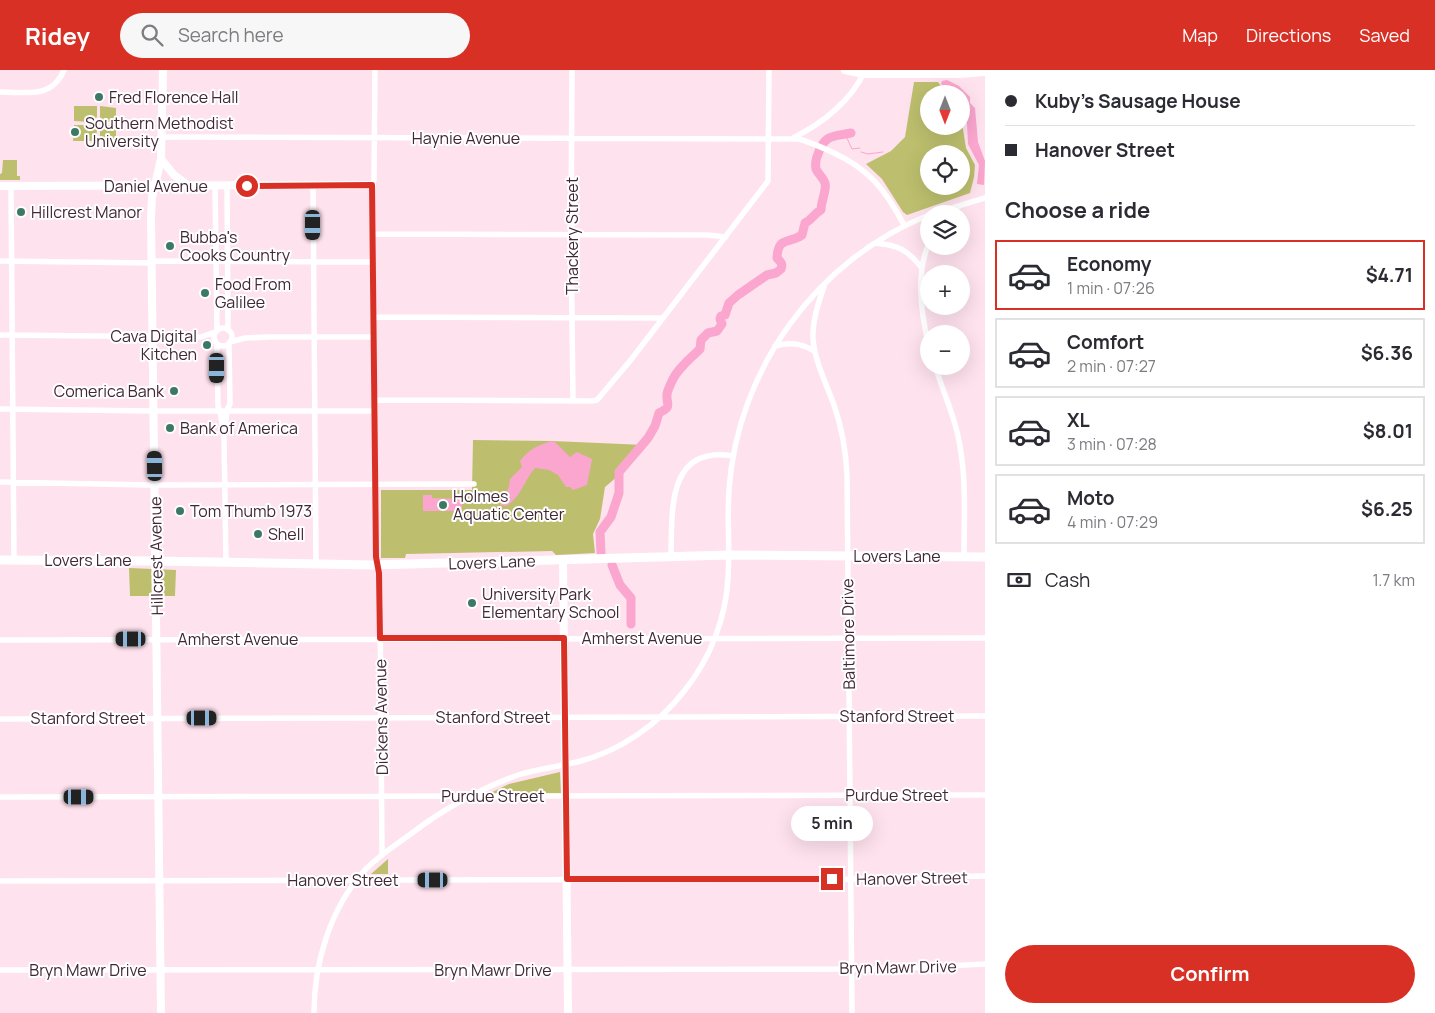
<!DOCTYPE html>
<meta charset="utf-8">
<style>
body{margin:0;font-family:Manrope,sans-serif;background:#f7f7f7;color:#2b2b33;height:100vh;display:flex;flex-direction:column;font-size:19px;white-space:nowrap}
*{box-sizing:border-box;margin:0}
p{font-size:16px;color:#7c7c81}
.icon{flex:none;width:28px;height:28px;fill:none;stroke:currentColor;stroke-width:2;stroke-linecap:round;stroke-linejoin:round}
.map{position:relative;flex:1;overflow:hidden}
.details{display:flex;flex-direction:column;background:#fff;width:450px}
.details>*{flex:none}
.banner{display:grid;align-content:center;height:110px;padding:0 20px;background:#fff}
.needle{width:32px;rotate:180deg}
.controls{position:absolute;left:920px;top:15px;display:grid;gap:10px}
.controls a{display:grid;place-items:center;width:50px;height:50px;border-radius:50%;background:#fff;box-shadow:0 5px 20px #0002;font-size:25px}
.end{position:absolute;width:22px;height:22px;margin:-11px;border:6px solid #d93025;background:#fff;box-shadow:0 0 0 2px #fff}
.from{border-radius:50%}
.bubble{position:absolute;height:35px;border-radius:18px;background:#fff;box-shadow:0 5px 20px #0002;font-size:16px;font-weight:700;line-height:35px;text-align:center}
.car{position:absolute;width:15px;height:30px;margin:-15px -8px;border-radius:6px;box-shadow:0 0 4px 1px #0007;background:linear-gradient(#222 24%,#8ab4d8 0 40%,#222 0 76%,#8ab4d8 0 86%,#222 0)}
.banner b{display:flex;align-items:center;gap:18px;height:48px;font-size:19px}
.banner b+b{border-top:1px solid #e1e1e2}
.banner i{width:12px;height:12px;background:#2b2b33}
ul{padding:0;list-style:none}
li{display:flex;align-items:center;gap:15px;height:70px;margin:0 10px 8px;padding:0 10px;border:2px solid #e1e1e2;border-radius:0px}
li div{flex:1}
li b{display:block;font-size:19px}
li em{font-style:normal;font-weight:700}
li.on{border-color:#d93025}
li>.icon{width:45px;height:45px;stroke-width:1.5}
h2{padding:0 20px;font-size:22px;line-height:60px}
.pay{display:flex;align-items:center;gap:12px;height:55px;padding:0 20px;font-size:19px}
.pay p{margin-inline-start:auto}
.button{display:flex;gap:10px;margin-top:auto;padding:10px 20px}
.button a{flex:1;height:58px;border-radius:30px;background:#d93025;color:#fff;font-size:20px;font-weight:700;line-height:58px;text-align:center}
header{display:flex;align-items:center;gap:30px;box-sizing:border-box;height:70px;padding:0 25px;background:#d93025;color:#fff}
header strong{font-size:24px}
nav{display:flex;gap:28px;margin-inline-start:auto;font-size:18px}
.search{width:350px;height:45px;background:#f7f7f7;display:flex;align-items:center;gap:12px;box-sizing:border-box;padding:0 18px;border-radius:28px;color:#7c7c81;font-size:19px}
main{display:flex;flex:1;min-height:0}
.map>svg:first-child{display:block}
.green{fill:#bdbf6e;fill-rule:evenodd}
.water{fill:#faa6ce}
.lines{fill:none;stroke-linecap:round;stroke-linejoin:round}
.stream{stroke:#faa6ce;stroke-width:1}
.river{stroke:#faa6ce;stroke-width:9}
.minor{stroke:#fff;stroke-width:5.5}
.tertiary{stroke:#fff;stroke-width:8}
.secondary{stroke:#fff;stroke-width:9}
.route{stroke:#d93025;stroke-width:6}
.poi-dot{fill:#3c7965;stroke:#fff;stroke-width:2}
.labels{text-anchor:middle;stroke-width:4;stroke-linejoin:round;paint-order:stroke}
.poi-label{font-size:16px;fill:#412734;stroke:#fff;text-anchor:start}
.street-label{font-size:16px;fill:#412734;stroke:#fff}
</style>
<header>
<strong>Ridey</strong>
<div class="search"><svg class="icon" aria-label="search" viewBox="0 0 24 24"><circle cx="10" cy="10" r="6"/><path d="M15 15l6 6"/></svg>Search here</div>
<nav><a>Map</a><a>Directions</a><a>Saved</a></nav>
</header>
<main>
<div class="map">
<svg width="985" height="943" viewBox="0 0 985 943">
<rect width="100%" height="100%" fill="#fee2ee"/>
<path class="green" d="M914,12H938L947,24H929V56H961V47L966,78L975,95L974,107L970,123L907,145L903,142L882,109L866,94L891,81L905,67ZM929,84H961V116H929Z
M74,36H97V47L92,52L74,51Z
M100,36L116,38V52H105L100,47Z
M74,55H92L97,60L96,69L94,71H73Z
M105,55H116V71H103L100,69V60Z
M3,90H17V106H20V110H0V104L2,103Z
M473,370L552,371L645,375L624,401L605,417L600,449L593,464L595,483L556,485L552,481L406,484L405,488H381V420H472Z
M129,498L176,500L175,526H130Z
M560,702L561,724H488L509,714Z
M388,789V804H371Z"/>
<path class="water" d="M947,10L959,16L970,27V33L975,38L978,72L985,91L984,115L977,114L979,95L968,74L967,54L961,42V24H951L941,14L942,11Z
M552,371L556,373L570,387L577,382L592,389L587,415L573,420L570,417H566L558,405L549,400L535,398C524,410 521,428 506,436L500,435L509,417L510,409L522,397L520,391C529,379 538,375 552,371Z
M423,425H432V428L462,429V441H423Z"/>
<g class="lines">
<path class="stream" d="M845,64L852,79L860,78
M861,82L868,84L883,82"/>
<path class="river" d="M601,483L600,462L611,447L619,423V402L648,368L655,356L659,343C673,336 666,336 667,324C668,319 671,313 673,309C679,297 691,288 700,279L701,270L708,263L717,261L722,254L720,249L721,246L725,245L729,233L738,225L767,205L776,203L781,199C783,194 781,192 777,188C778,166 789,174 802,165L805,153C812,150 813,144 821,140C821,131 827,120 825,113C823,107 818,104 816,99C815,95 816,88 818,84C825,64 832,67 851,63
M612,495L620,515L631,528V554"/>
<path class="minor" d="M375,0L374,110L372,115L376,487L379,503L380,529L382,785
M572,0L571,165L573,331
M0,22C27,22 52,29 64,0
M162,67L799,69C810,72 821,77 832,82C869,99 885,119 904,155
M793,68C821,54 852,31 865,0
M313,115L316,494
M11,116L14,490
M215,116L217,261
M227,116L228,260
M932,144L985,128
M951,144L959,136
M372,164L708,165L726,167
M875,173C897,175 907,179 921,197
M929,173C915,205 921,244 929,276
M0,191L152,193
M152,191L373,192
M824,217C818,233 812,251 813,269C815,292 826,313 834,335C842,358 846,381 847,406L852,943
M373,247L662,248
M214 267a9 9 0 1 1 18 0a9 9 0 1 1-18 0Z
M0,265L201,267L215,262
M230,272L245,268L269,267H374
M217,274L218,336L220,341L223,360
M775,276C790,272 801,273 814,281
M935,296C942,319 953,342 958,366C967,406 964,447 964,487
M374,330L592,331L597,330L630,291L768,111L769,0
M0,339L154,341H375
M0,412L148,415L474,414
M671,487C672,440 667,375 733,386
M226,493L224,367L227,340L230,334L229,273
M0,570L985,568
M0,649L985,646
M0,727L985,725
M0,811L851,809L985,806
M0,900L888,899L985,894
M314,943C314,893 330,839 364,801C378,786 396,775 412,763C445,738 479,719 518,705C537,699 557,697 577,692C619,682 659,654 685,620C710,589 726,548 728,508C730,479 727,450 729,420C737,300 817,189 929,145"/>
<path class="tertiary" d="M845,0L863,4H959L985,2
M161,89L174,105L189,116
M0,116L372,115
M563,490L568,943
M161,943L151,147L152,128L161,89L163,0"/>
<path class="secondary" d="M0,490L156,491L372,495L729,485L985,487"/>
</g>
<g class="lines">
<path class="route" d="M247,116L372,115L376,487L379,503L380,568H564L567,809H832"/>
</g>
<g class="poi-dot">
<circle cx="99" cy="27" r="5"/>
<circle cx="75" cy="62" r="5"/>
<circle cx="21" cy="142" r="5"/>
<circle cx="170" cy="176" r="5"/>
<circle cx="205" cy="223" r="5"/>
<circle cx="207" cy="275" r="5"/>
<circle cx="174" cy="321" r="5"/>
<circle cx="170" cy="358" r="5"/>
<circle cx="443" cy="435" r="5"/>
<circle cx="180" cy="441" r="5"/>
<circle cx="258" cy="464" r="5"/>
<circle cx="472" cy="533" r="5"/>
</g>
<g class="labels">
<g class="poi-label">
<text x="109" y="33">Fred Florence Hall</text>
<text x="85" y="59">Southern Methodist<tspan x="85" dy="18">University</tspan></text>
<text x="31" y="148">Hillcrest Manor</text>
<text x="180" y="173">Bubba's<tspan x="180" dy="18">Cooks Country</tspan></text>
<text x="215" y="220">Food From<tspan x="215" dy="18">Galilee</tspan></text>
<text x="197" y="272" text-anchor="end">Cava Digital<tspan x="197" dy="18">Kitchen</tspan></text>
<text x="164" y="327" text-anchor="end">Comerica Bank</text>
<text x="180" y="364">Bank of America</text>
<text x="453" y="432">Holmes<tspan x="453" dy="18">Aquatic Center</tspan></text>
<text x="190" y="447">Tom Thumb 1973</text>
<text x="268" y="470">Shell</text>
<text x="482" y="530">University Park<tspan x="482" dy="18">Elementary School</tspan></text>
</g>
<g class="street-label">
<text x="466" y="74">Haynie Avenue</text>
<text x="156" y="122">Daniel Avenue</text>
<text transform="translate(572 166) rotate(-90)" y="6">Thackery Street</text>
<text transform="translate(156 486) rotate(-91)" y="6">Hillcrest Avenue</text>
<text x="897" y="492">Lovers Lane</text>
<text x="88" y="496">Lovers Lane</text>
<text transform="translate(492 492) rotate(-2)" y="6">Lovers Lane</text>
<text transform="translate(848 564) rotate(-91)" y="6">Baltimore Drive</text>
<text x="642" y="574">Amherst Avenue</text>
<text x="238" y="575">Amherst Avenue</text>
<text x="897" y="652">Stanford Street</text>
<text transform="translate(381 647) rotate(-91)" y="6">Dickens Avenue</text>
<text x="493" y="653">Stanford Street</text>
<text x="88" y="654">Stanford Street</text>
<text x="897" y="731">Purdue Street</text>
<text x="493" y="732">Purdue Street</text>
<text transform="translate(912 808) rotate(-1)" y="6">Hanover Street</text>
<text x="343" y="816">Hanover Street</text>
<text transform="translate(898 897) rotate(-1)" y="6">Bryn Mawr Drive</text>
<text x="88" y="906">Bryn Mawr Drive</text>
<text x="493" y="906">Bryn Mawr Drive</text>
</g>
</g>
</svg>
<div class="controls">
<a><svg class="needle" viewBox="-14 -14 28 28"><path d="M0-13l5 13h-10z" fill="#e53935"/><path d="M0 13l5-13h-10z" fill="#7c7c81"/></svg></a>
<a><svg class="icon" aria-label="locate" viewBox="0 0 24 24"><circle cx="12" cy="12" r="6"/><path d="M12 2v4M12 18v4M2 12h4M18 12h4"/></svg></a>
<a><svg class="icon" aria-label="layers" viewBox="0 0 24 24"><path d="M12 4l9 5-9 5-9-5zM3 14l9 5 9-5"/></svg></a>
<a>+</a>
<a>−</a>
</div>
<i class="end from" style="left:247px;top:116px"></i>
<i class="end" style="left:832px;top:809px"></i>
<div class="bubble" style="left:791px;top:736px;width:82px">5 min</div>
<i class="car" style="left:313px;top:155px;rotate:180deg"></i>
<i class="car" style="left:217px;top:298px;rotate:180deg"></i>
<i class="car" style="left:155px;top:396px;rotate:359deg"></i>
<i class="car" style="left:131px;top:569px;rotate:270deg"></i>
<i class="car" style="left:202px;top:648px;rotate:90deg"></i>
<i class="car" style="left:79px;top:727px;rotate:90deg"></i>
<i class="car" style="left:433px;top:810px;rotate:270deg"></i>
</div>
<section class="details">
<div class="banner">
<b><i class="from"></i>Kuby's Sausage House</b>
<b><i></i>Hanover Street</b>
</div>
<h2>Choose a ride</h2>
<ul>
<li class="on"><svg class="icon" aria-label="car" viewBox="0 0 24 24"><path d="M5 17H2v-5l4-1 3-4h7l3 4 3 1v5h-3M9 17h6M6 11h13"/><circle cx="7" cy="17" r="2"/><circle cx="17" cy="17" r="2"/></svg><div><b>Economy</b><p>1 min · 07:26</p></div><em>$4.71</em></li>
<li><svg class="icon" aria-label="car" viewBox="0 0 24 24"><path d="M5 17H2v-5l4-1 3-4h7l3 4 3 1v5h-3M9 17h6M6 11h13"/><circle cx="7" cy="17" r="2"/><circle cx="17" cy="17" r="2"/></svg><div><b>Comfort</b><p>2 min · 07:27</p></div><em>$6.36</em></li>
<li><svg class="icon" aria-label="car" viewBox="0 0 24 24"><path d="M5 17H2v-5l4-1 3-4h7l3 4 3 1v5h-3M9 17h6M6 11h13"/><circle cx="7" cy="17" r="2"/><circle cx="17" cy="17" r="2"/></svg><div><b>XL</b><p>3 min · 07:28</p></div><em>$8.01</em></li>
<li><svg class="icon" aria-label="car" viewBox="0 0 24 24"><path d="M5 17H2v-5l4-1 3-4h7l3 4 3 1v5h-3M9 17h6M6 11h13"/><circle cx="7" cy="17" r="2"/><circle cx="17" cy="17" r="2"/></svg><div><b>Moto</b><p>4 min · 07:29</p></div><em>$6.25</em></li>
</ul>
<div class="pay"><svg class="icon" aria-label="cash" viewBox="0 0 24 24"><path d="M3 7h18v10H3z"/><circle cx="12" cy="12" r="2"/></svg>Cash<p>1.7 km</p></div>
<div class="button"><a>Confirm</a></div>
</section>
</main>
